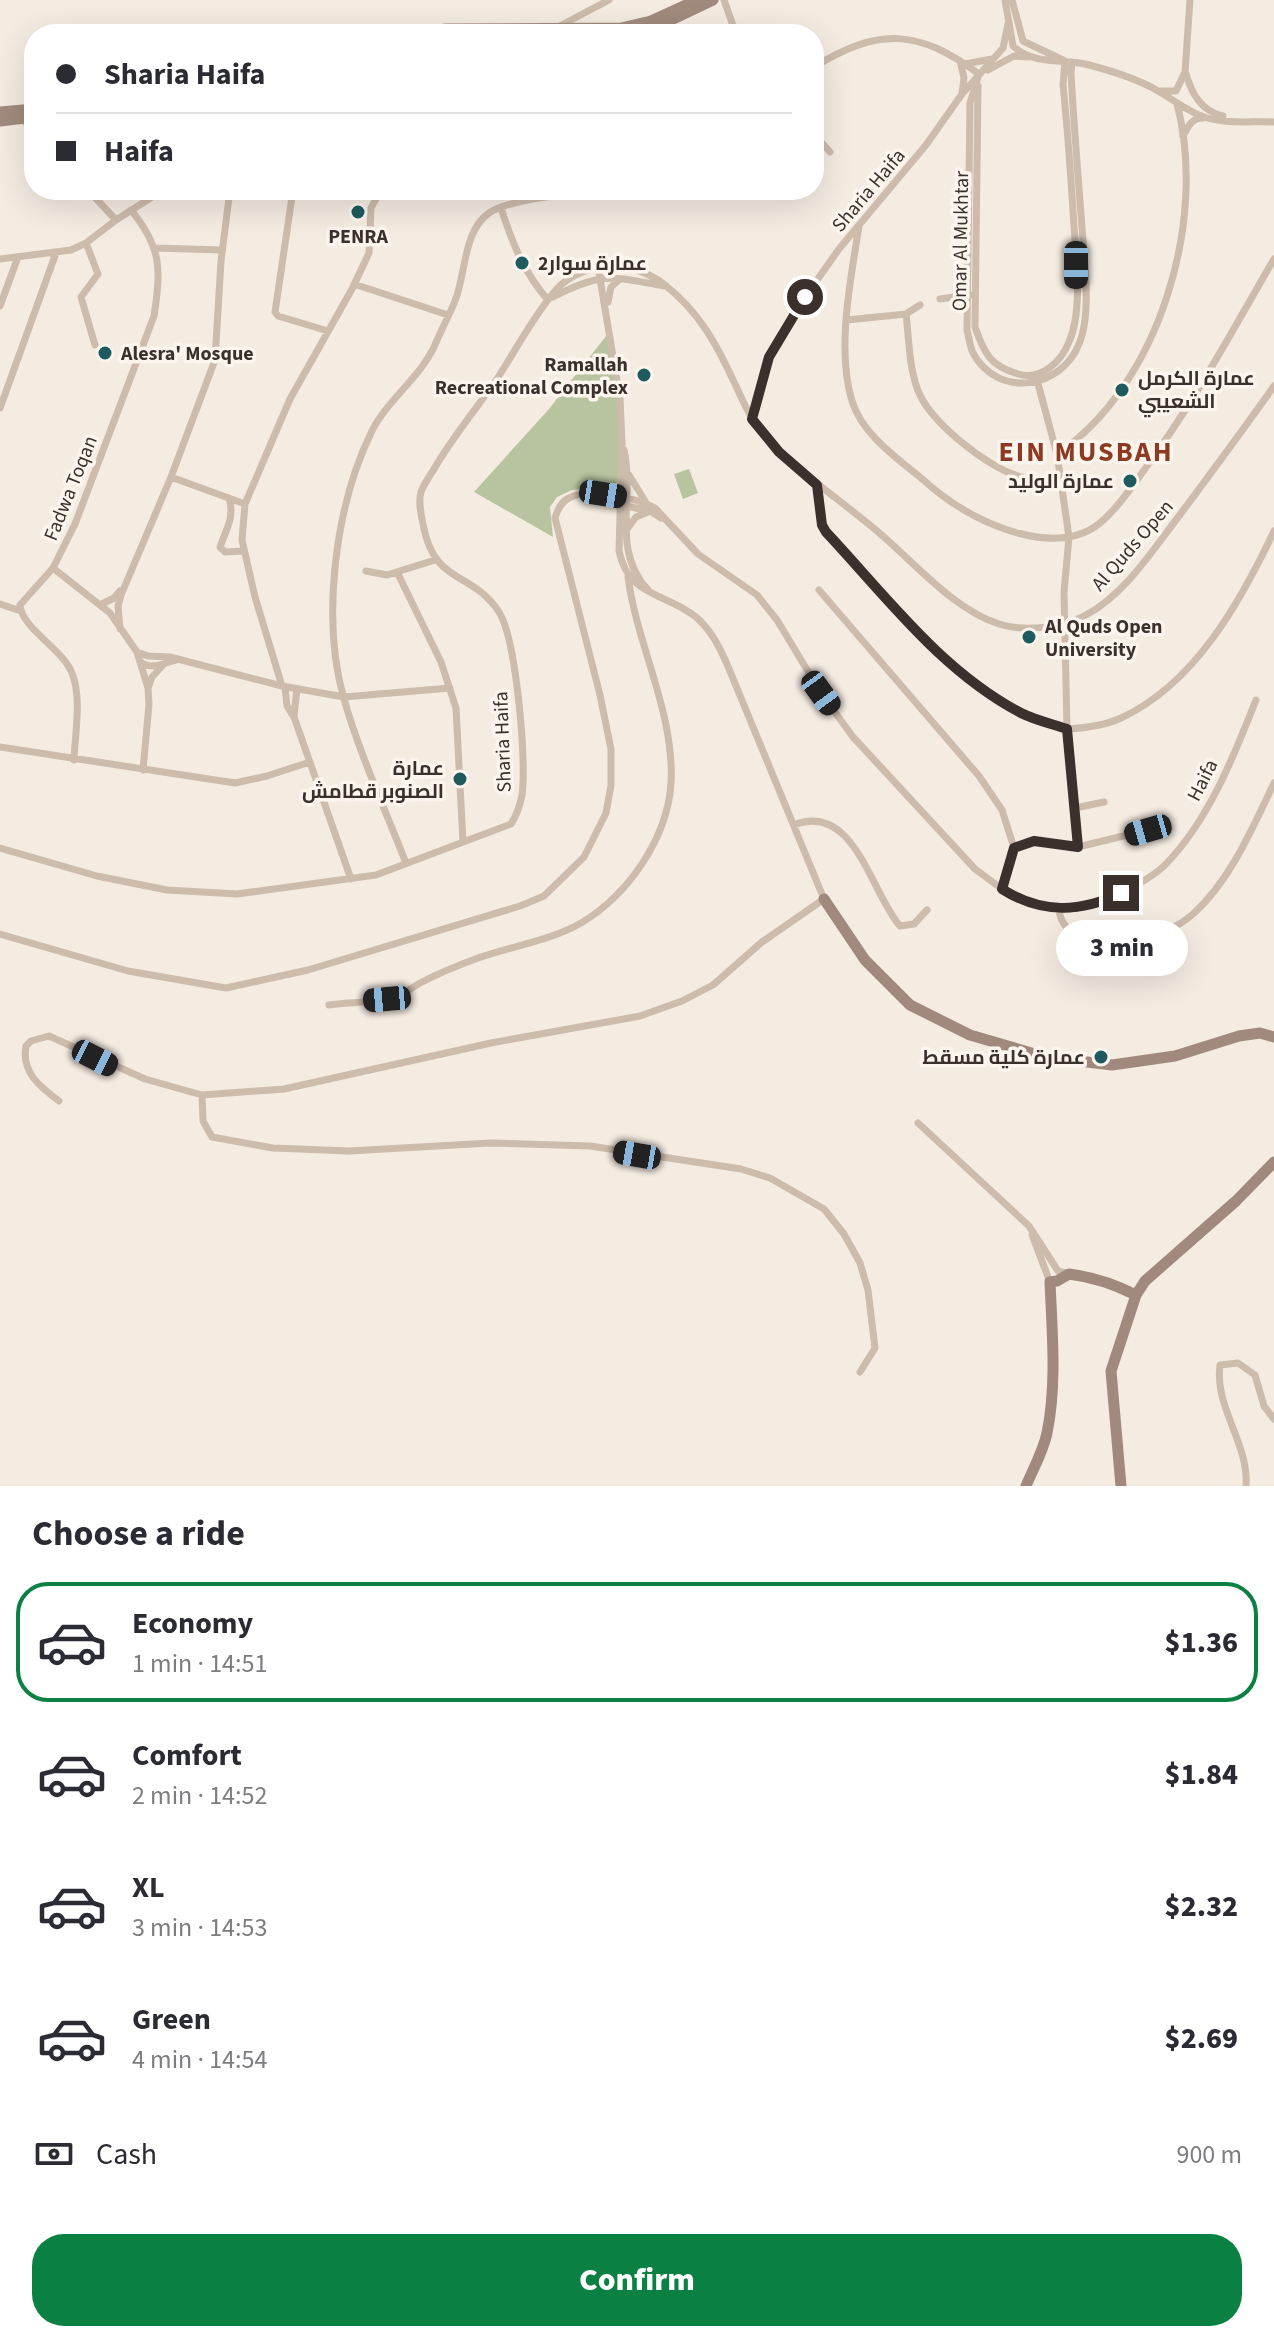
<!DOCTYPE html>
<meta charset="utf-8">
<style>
body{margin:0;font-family:"Source Sans 3",Cairo,sans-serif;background:#f2f2f3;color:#2b2b33;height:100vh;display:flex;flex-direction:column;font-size:30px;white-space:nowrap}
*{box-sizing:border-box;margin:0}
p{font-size:26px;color:#7c7c81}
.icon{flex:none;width:44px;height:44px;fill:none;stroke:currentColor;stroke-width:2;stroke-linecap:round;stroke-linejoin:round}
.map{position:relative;height:1486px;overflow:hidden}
.side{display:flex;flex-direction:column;background:#fff;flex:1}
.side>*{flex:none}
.guide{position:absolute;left:24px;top:24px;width:800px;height:176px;border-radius:32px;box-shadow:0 8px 32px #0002;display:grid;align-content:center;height:176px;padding:0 32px;background:#fff}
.end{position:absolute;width:36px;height:36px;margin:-18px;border:10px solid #3b302b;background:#fff;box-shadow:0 0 0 4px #fff}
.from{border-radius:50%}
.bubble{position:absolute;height:56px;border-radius:28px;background:#fff;box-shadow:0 8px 32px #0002;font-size:26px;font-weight:800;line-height:56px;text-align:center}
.car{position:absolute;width:24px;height:48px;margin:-24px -12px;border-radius:10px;box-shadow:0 0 6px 2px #0007;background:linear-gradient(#222 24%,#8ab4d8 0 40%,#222 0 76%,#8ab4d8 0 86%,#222 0)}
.guide b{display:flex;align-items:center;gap:28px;height:76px;font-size:30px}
.guide b+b{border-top:2px solid #e1e1e2}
.guide i{width:20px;height:20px;background:#2b2b33}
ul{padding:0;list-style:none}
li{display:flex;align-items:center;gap:24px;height:120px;margin:0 16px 12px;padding:0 16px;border:4px solid transparent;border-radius:32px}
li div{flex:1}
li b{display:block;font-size:30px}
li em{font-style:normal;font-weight:800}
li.current{border-color:#0b8043}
li>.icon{width:72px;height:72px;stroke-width:1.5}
h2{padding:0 32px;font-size:36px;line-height:96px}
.pay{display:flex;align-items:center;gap:20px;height:88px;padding:0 32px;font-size:30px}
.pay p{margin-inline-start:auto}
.action{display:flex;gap:16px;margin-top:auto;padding:16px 32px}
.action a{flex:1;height:92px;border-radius:32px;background:#0b8043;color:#fff;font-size:32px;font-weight:800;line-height:92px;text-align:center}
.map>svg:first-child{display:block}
.green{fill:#b8c4a0}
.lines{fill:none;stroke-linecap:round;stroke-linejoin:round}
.street{stroke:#cdbbac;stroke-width:7}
.secondary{stroke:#a18a7d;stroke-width:11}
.route{stroke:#3b302b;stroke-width:10}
.poi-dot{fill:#1f5a5e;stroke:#fbf5ee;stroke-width:3}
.labels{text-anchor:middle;stroke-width:7;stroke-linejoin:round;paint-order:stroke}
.street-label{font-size:20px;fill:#3b302b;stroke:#fbf5ee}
.poi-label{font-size:20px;font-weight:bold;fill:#3b302b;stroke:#fbf5ee;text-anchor:start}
.district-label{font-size:28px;font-weight:bold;letter-spacing:2px;fill:#8c3b22;stroke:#fbf5ee}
</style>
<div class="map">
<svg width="1274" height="1486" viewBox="0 0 1274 1486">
<rect width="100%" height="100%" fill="#f4ebe1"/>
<path class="green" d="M610,331L619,383L620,478L608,493L603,494L593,488L572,490L557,497L550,507L553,537L474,492L549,409Z
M689,469L698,493L683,499L674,474Z"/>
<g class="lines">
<path class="street" d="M724,0L736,34
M1005,0L1013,46C1035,66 1062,58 1089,65C1112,71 1138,79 1158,91C1174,100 1189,113 1207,118C1229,124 1252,121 1274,122
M1012,0L1023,41L1063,60
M558,27L609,0
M960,61L964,78L962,94
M965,64L992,59
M814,67C879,27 918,29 979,74
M988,70L1014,56L1028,57
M979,74L970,103L967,330C969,337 970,347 973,353C998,399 1061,389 1079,344C1092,313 1084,260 1082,227C1078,176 1074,125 1071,74L1072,62
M1186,74C1192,94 1201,111 1223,116
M978,86L975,327C984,353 990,366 1018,374C1041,381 1061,362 1069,342C1083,310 1076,259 1074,226C1071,179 1068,132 1063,85L1065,61
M1161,91H1176L1185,72L1190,0
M23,120L34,132
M814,134L830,152
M1183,136C1188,127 1191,118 1203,118
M88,190L116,220
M293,190L275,312L278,316L328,331
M501,208C512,242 524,273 548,300
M859,226C851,278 836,349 852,401C861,431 891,454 915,473C924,480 933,489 943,496C981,525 1057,558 1100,523C1118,508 1133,485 1147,466C1195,401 1233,329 1274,259
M86,243L98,274L81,297L95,345
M155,248L222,250
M0,259L71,250L86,243L116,220L163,190
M354,284L448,315
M553,297C603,271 612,277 664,286
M940,299L970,295
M608,302L611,287L620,279
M0,306L18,257
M906,314C909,339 909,365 917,388C928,421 986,466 1018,476C1032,481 1047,480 1061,480
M847,320L906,314L920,305
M1037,380L1057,454L1069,537L1064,592L1067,729C1086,728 1104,726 1121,718C1195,684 1241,601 1274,531
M0,408L56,253
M752,419L769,357L805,297L839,249L926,145L962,94L1003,48L1008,24
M624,450C635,500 610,550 649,591
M1057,454C1159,386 1208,220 1177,104
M629,475L645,501
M171,477L245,504
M817,485L822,525L826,532C886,596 941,671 1021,713C1035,720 1052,724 1067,729L1078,847L1034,841L1014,848L1002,889C1036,911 1075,916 1112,897C1129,889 1150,879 1164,866C1208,822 1234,756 1256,700
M590,497L652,512L661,518
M229,498C235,518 226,529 220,547L225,552L244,551
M627,529L636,517L648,512
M53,568L110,613L137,652L148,688L149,704L143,770
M366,571L387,575L435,560
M397,572L441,662L456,708L463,842
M819,590L979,776L1002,810L1014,848
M0,604L21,611
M100,605L114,598L120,591
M120,629L118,606L121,595L171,477L215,360L221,261L230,190
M137,652L148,656L170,657L282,686L344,697L450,688
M140,661C149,671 164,663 176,660
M282,686L255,597L242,540L245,504L290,399L352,289L369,253L371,208L381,190
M285,687L287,706L294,717L351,879
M148,688L152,677L164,664
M294,715L297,689
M0,747L235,783L267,776L310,762
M74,760C75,733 82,698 72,673C62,648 22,629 20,605L53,568L75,524L154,316C161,269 162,248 131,210
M1075,808L1104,802
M794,825C854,801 871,893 900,926L914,924L927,910
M1078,847L1148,830
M0,848L97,876L167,890L237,894L376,875L511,824C517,815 520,805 522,795C527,761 516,639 499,612C472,570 434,586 423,524C421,514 418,502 421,492C424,483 432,473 437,464C454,436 474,411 493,385C514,354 531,319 555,291C568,275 593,266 613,266C631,266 651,274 665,285C699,312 716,343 734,382C741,396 747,413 757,425C789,466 831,493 871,526C910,557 950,608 999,624C1025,632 1062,628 1086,615C1125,594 1152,551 1179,516C1211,473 1243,430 1274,386
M406,863C385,809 360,755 344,699C321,620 335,507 371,433C386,401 420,378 435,345C441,330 449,316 455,301C466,274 463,231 489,213C510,198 593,190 620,191C642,193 664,197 685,190
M1059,909C1060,927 1075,936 1091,943C1114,952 1134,949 1156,937C1169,930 1182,924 1193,914C1230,881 1253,827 1274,783
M0,934L128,971L226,988L308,970L520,906L544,896L584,857L606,813L611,785V749L600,695L555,518C558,509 561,502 569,498C588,487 637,498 655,508L698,554L757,595L777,620L821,693L853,737L975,869L1002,889
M329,1005C350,1002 375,1003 395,997C405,993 413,987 422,982C439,973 459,965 478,958C511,946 550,941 581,923C628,895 667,839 671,784C675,713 637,646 628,577
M202,1095L203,1121L212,1137L273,1148L349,1151L490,1143L590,1146L741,1169L770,1178L824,1209L844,1234L860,1263L868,1290L875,1348L860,1372
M59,1101C40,1087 21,1072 26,1046L31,1041L49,1036L145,1079L202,1095L284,1089L491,1043L640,1016L682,1001L713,985L762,942L824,899L727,664C719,646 711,630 696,617C665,592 629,598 619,551L622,444L620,398L598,267
M918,1123L1029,1226L1058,1271L1069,1274
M1032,1235L1050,1282
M1246,1486C1249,1443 1214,1407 1220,1365L1238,1363L1255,1375L1264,1406L1274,1419"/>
<path class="secondary" d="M407,34L446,29L621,28L651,21L697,0
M632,34L652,29L713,0
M0,112L34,109
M0,121L34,117
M824,899L865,960L910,1005L970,1035L1045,1057L1112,1065L1175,1056L1239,1036L1260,1033L1274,1037
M1026,1486C1033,1469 1043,1452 1047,1433C1057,1385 1052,1331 1050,1282L1057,1281L1069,1274C1094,1277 1114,1284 1136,1295
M1121,1486L1111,1371L1136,1295L1145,1281L1236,1201L1274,1162"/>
</g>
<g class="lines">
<path class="route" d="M805,297L769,357L752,419L779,452L817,485L822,525L826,532C886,596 941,671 1021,713C1035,720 1052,724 1067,729L1078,847L1034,841L1014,848L1002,889C1041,914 1080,913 1121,893"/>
</g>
<g class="poi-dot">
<circle cx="358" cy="212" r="8"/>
<circle cx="522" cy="263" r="8"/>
<circle cx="105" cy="353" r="8"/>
<circle cx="644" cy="375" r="8"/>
<circle cx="1122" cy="390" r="8"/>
<circle cx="1130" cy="481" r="8"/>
<circle cx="1029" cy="637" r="8"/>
<circle cx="460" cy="779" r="8"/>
<circle cx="1101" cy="1057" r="8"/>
</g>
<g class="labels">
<g class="street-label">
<text transform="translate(868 190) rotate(-50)" y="7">Sharia Haifa</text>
<text transform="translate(960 241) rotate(-89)" y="7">Omar Al Mukhtar</text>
<text transform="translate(70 488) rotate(-68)" y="7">Fadwa Toqan</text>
<text transform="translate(1132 545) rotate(-49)" y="7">Al Quds Open</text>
<text transform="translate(502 742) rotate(-92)" y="7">Sharia Haifa</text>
<text transform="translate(1202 780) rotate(-63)" y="7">Haifa</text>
</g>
<g class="poi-label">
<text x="358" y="243" text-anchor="middle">PENRA</text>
<text x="538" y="270">عمارة سوار2</text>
<text x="121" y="360">Alesra' Mosque</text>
<text x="628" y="371" text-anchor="end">Ramallah<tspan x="628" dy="23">Recreational Complex</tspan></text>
<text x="1138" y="385">عمارة الكرمل<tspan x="1138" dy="23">الشعيبي</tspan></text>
<text x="1114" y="488" text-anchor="end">عمارة الوليد</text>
<text x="1045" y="633">Al Quds Open<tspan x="1045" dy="23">University</tspan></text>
<text x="444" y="775" text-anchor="end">عمارة<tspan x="444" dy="23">الصنوبر قطامش</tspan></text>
<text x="1085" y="1064" text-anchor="end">عمارة كلية مسقط</text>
</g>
<g class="district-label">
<text x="1086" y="461">EIN MUSBAH</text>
</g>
</g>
</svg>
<i class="end from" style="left:805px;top:297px"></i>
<i class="end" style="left:1121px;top:893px"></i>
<div class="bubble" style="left:1056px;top:920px;width:132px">3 min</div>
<i class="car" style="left:1076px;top:265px;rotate:180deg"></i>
<i class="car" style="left:603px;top:494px;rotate:99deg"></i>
<i class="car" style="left:821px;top:693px;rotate:144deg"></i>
<i class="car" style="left:1148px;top:830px;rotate:254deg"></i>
<i class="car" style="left:387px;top:999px;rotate:265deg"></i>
<i class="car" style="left:95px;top:1058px;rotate:117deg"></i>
<i class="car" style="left:637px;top:1155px;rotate:280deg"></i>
<div class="guide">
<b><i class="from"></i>Sharia Haifa</b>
<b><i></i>Haifa</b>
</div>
</div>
<section class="side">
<h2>Choose a ride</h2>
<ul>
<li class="current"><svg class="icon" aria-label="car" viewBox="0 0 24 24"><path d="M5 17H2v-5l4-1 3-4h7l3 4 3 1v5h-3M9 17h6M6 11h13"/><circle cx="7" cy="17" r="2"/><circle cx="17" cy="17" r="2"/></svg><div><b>Economy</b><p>1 min · 14:51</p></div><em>$1.36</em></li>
<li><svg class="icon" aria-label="car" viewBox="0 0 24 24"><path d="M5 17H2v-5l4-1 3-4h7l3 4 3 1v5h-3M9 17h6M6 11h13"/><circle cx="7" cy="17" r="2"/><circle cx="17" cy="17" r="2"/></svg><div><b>Comfort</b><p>2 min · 14:52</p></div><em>$1.84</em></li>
<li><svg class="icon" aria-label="car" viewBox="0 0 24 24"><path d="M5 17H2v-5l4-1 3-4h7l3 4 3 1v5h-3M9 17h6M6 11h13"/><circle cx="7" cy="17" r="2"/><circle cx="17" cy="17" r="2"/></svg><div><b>XL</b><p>3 min · 14:53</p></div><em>$2.32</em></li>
<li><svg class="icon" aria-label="car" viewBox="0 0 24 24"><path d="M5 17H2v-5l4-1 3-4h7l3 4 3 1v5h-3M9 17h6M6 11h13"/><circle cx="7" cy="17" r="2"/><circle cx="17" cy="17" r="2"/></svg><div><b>Green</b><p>4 min · 14:54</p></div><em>$2.69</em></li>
</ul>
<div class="pay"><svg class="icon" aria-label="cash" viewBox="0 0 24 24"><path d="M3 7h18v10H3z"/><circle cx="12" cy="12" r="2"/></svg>Cash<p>900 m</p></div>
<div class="action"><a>Confirm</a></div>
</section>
